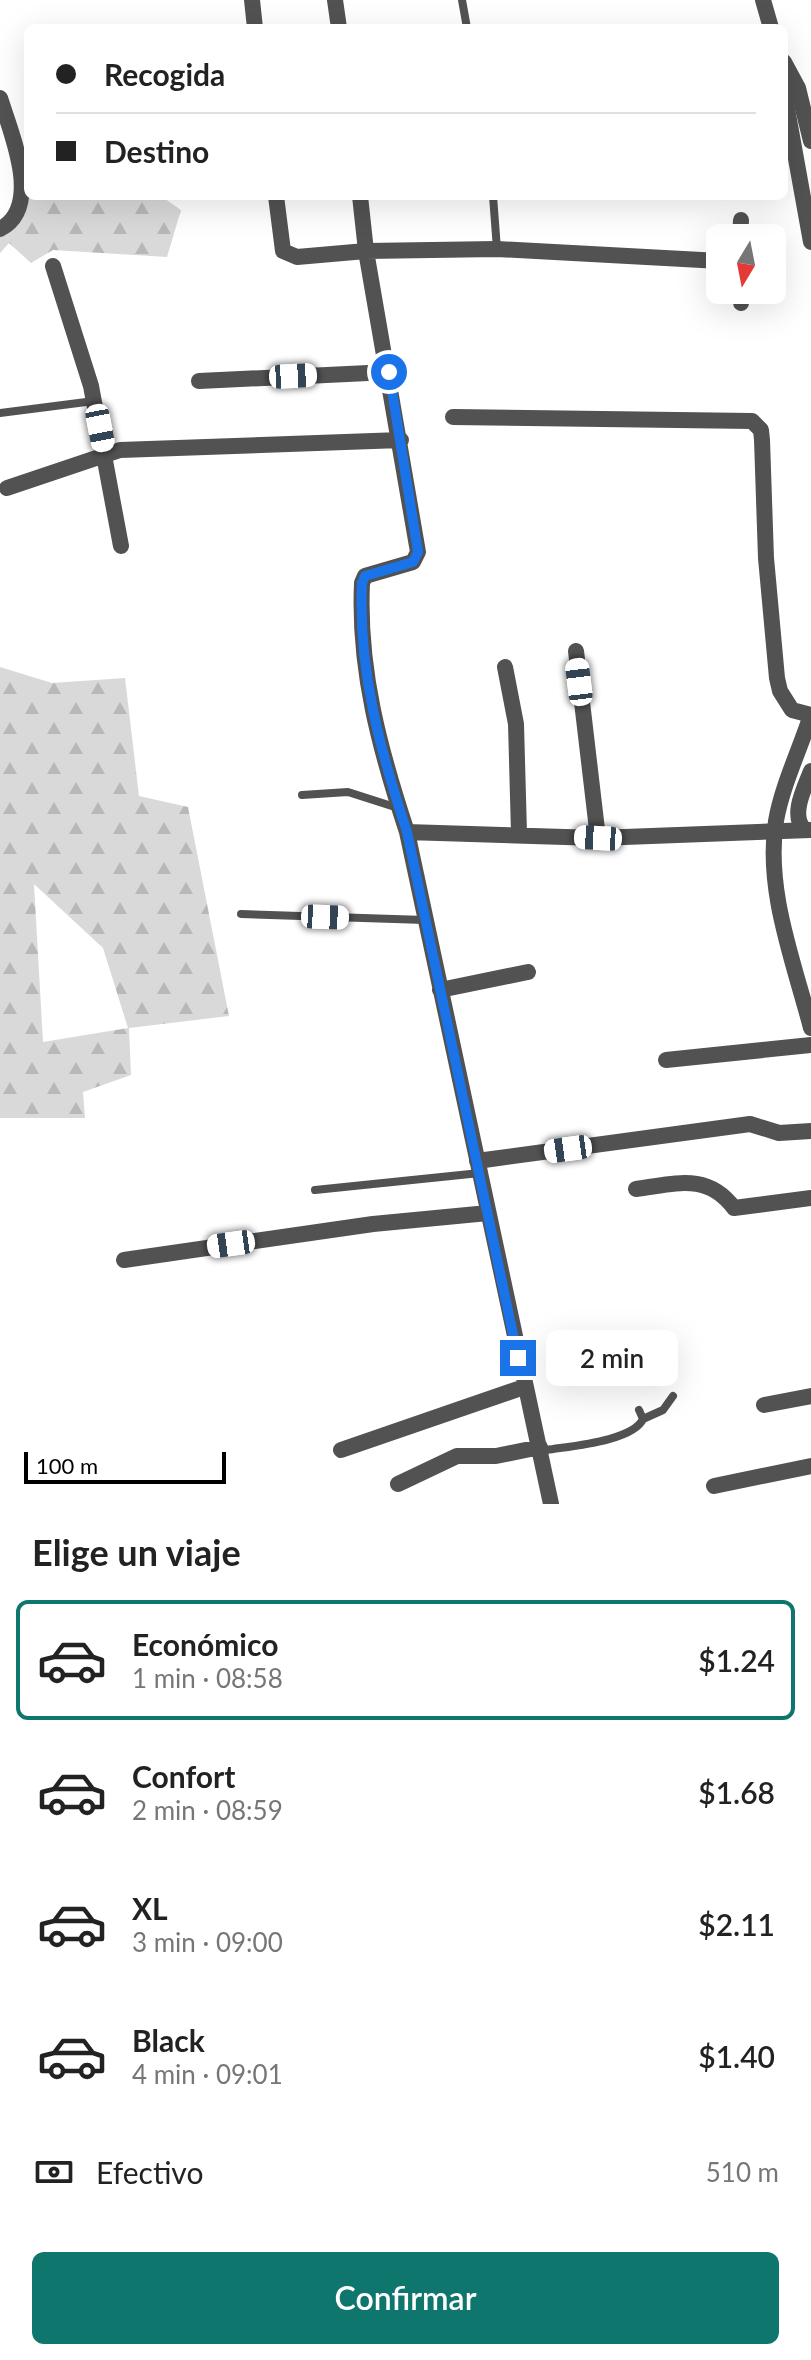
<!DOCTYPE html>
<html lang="es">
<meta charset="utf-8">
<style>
body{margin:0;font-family:Lato,sans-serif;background:#f2f2f2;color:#222;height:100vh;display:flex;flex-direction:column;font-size:30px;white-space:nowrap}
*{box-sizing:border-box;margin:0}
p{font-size:26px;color:#767676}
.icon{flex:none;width:44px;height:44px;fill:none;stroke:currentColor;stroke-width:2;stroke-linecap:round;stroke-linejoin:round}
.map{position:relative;height:1504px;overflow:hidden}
.side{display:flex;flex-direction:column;background:#fff;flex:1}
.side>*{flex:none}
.top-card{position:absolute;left:24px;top:24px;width:764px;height:176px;border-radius:12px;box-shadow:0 8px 32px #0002;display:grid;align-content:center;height:176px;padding:0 32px;background:#fff}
.needle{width:52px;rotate:190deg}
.buttons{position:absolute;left:706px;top:224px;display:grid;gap:16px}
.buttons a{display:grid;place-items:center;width:80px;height:80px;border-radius:12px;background:#fff;box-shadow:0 8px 32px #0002;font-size:40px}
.scale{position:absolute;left:24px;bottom:20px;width:202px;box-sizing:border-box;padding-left:8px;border:4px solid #000;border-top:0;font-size:22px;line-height:28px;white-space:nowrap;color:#000;-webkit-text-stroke:6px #fff;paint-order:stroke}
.end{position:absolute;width:36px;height:36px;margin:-18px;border:10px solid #1a73e8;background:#fff;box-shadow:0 0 0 4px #fff}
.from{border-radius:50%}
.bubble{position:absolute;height:56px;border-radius:12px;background:#fff;box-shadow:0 8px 32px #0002;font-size:26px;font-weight:600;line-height:56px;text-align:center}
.car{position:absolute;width:24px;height:48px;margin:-24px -12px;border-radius:10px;box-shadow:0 0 6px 2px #0007;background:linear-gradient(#fff 24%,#345 0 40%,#fff 0 76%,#345 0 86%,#fff 0)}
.top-card b{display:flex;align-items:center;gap:28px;height:76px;font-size:30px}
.top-card b+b{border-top:2px solid #e0e0e0}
.top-card i{width:20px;height:20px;background:#222}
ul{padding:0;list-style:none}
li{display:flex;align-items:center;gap:24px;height:120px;margin:0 16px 12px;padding:0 16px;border:4px solid transparent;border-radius:12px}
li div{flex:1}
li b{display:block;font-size:30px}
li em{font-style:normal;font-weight:600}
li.on{border-color:#0f766e}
li>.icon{width:72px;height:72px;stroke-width:1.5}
h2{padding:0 32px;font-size:36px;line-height:96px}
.pay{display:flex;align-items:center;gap:20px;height:88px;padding:0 32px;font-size:30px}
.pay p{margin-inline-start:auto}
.button{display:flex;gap:16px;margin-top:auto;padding:16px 32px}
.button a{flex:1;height:92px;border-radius:12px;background:#0f766e;color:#fff;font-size:32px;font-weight:600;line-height:92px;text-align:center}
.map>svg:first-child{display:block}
.forest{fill:url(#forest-firs);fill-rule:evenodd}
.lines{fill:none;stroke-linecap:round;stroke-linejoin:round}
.service{stroke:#525252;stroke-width:8}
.minor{stroke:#525252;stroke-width:16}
.tertiary{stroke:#525252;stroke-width:16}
.route{stroke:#1a73e8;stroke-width:10}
</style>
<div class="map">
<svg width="811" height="1504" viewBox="0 0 811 1504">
<defs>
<pattern id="forest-firs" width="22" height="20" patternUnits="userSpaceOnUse" patternTransform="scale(2)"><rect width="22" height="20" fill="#d9d9d9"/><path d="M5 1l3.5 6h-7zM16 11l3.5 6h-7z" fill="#b8b8b8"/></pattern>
</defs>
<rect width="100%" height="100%" fill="#fff"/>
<path class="forest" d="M30,196H161L181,210L167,257L53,250L31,263L9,243L0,253V234C18,227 25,214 30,196Z
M0,667L52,683L125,678L139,796L188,807L229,1016L129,1028L131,1075L83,1092L85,1118H0ZM34,884L103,948L128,1028L43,1042Z"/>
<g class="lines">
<path class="service" d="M462,0L467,28
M493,196L497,249
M0,413L94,401
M302,795L348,792L398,808
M241,914L425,920
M315,1190L480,1173
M643,1419L663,1410L673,1396
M540,1447L547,1450C571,1446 633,1441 643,1419L639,1410"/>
<path class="minor" d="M252,0L255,28
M335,0L339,28
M784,62L798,88L811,141
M0,98C11,133 43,207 0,229
M276,196L283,251L297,257L366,251L418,552L413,562L365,576L362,583C358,670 380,750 407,832L551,1504
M360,196L366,251L497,249L720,261
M740,238L741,220
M53,266L91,386L121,546
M740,290L741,303
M199,381L389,372
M453,417L752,421L761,430L762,440L766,558L777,678L780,691L792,710L811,715
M7,488L120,450L401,440
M576,651L598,838
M505,667L516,724L519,833
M804,829C790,815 805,787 811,771
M407,832L598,838L811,830
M440,990L528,972
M666,1060L811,1045
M477,1161L750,1124L779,1133L811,1131
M636,1189C675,1184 707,1172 734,1208L811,1198
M124,1260L373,1224L488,1213
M764,1405L811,1396
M341,1450L524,1387
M398,1484L457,1456H496L540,1447
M714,1486L811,1466"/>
<path class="tertiary" d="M763,0L771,28
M784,92L811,242
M811,715C800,749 782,786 776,821C765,890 794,962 811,1028"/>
</g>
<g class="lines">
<path class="route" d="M389,372L418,552L413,562L365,576L362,583C358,670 380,750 407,832L518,1358"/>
</g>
</svg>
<div class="buttons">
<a><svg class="needle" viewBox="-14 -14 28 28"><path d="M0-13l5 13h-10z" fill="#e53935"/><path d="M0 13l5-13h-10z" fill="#767676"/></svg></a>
</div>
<div class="scale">100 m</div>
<i class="end from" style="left:389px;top:372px"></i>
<i class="end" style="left:518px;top:1358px"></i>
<div class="bubble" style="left:546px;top:1330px;width:132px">2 min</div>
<i class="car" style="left:293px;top:376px;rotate:87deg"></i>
<i class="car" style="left:100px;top:428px;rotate:169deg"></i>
<i class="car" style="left:579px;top:682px;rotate:353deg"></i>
<i class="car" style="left:598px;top:838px;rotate:273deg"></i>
<i class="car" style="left:325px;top:917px;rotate:92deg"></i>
<i class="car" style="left:568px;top:1149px;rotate:262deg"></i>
<i class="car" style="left:231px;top:1244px;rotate:262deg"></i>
<div class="top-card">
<b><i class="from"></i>Recogida</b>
<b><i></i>Destino</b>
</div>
</div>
<section class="side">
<h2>Elige un viaje</h2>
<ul>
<li class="on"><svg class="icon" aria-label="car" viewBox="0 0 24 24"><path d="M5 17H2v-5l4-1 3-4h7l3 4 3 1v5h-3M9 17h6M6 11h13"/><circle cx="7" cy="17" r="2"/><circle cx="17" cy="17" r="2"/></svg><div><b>Económico</b><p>1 min · 08:58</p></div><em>$1.24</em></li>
<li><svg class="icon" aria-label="car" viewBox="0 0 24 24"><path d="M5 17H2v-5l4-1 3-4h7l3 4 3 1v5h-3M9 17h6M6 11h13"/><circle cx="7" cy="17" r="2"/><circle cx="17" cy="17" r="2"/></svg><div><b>Confort</b><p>2 min · 08:59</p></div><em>$1.68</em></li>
<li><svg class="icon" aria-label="car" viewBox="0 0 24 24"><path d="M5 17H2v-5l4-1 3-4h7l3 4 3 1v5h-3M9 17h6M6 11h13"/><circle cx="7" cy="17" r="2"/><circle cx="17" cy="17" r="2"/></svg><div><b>XL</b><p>3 min · 09:00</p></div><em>$2.11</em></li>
<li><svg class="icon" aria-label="car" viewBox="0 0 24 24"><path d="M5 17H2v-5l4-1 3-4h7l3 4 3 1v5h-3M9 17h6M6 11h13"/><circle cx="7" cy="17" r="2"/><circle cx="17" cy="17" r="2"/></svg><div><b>Black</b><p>4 min · 09:01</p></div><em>$1.40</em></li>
</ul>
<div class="pay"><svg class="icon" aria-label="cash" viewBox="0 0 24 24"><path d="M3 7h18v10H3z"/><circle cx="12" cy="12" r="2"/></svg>Efectivo<p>510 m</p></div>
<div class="button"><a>Confirmar</a></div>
</section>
